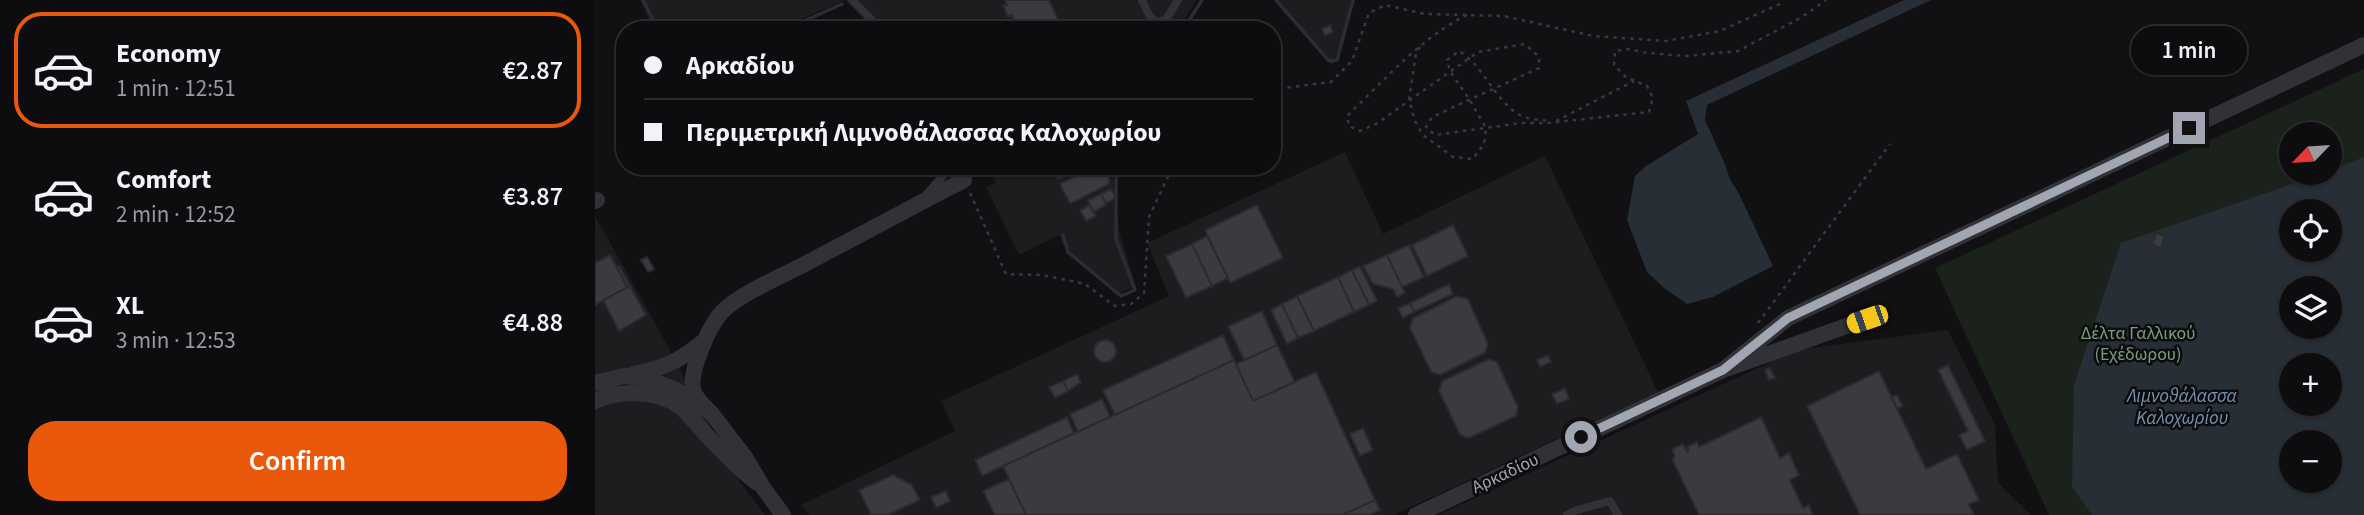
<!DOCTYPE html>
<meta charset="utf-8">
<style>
body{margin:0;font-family:"Source Sans 3",sans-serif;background:#1b1a1c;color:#f1f3f6;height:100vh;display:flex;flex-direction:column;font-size:26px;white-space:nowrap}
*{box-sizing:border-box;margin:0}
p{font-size:23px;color:#9a9b9e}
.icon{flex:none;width:38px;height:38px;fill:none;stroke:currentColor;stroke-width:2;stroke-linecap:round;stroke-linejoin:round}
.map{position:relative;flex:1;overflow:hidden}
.side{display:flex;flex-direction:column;background:#0d0c0e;width:595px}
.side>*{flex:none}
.guide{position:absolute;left:21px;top:21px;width:665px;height:154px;border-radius:28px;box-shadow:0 2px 5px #0004,0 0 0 2px #2d2c2e;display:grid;align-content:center;height:154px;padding:0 28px;background:#0d0c0e}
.needle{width:46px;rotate:245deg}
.fabs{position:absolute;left:1684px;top:122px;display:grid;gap:14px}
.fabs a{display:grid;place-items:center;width:63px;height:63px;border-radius:50%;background:#0d0c0e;box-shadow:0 2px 5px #0004,0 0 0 2px #2d2c2e;font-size:35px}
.end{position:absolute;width:32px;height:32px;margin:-16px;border:9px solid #a1a6b3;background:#111;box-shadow:0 0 0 4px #111}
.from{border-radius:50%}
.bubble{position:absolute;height:49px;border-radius:24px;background:#0d0c0e;box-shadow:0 2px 5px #0004,0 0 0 2px #2d2c2e;font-size:23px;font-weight:600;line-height:49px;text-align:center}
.car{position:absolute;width:21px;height:42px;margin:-21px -10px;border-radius:9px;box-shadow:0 0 5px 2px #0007;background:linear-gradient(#f5c518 24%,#345 0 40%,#f5c518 0 76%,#345 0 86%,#f5c518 0)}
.guide b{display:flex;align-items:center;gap:24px;height:66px;font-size:26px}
.guide b+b{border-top:2px solid #2d2c2e}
.guide i{width:18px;height:18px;background:#f1f3f6}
ul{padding:12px 0 0;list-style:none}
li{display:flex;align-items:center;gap:21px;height:116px;margin:0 14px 10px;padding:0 14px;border:4px solid transparent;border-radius:28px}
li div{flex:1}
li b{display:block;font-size:26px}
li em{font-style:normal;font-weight:600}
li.active{border-color:#ea580c}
li>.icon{width:63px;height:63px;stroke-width:1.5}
.primary-button{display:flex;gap:14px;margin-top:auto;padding:14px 28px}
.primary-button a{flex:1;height:80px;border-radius:28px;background:#ea580c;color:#fff;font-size:28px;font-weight:600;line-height:80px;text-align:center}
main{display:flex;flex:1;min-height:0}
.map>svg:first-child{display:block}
.built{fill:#1d1c1f}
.green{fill:#1b221c;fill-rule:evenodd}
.water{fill:#272e35;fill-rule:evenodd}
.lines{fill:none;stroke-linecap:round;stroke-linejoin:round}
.stream{stroke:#272e35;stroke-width:3.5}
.building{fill:#3a3b3f;stroke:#2b2a2e;stroke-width:2}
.path{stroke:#37393e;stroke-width:2.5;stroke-dasharray:3.5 5;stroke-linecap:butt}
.lane{stroke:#313237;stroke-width:8}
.street{stroke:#313237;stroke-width:16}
.route{stroke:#a1a6b3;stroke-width:9}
.labels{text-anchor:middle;stroke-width:5;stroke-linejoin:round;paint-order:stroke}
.park-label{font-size:18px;fill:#789e7c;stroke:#0c0b0d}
.street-label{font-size:18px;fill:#a1a6b3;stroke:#0c0b0d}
.water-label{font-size:19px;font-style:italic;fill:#7792af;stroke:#0c0b0d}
</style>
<main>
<section class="side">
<ul>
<li class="active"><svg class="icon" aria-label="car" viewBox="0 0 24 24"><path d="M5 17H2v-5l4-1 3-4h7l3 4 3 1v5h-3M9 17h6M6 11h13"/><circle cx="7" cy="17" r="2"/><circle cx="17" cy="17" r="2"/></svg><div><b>Economy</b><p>1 min · 12:51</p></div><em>€2.87</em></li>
<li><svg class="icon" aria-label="car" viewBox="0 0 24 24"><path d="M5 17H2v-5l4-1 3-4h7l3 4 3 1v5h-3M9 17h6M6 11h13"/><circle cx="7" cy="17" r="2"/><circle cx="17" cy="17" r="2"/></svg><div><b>Comfort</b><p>2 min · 12:52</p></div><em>€3.87</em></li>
<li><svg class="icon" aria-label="car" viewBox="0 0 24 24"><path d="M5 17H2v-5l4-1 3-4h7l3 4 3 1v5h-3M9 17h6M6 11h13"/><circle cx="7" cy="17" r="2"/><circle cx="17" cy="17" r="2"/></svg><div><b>XL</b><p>3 min · 12:53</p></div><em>€4.88</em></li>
</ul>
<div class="primary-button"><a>Confirm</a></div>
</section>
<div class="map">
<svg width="1769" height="515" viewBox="0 0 1769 515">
<rect width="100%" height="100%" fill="#111012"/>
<path class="built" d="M45,0H602L582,30H279L250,0L181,30H59Z
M680,0H757L738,66Z
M750,152L788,234L950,156L1063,392L799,515H214L206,505L360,431L346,401L574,296L552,243Z
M393,166H518L524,232L541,286L522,295L468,245L464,235L424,255L391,187L401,183Z
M0,216L64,330L145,482L170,515H0Z
M1353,330L1400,425L1403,483L1436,515H843L1174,363L1193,351Z"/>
<path class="green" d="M1769,69V515H1454L1340,268ZM1696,135H1734V173H1696ZM1696,212H1734V250H1696ZM1696,289H1734V327H1696ZM1696,366H1734V404H1696ZM1696,443H1734V481H1696Z"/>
<path class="water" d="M1309,0H1336L1112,105L1110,120L1129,162L1135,179L1144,194L1178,266L1118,297L1092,304L1069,288L1052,272L1032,220L1040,176L1051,166L1103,134L1091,101Z
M1769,157V515H1497L1477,487L1479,385L1526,243L1729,173H1734V171ZM1696,212H1734V250H1696ZM1696,289H1734V327H1696ZM1696,366H1734V404H1696ZM1696,443H1734V481H1696Z"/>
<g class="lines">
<path class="stream" d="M48,0L63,30
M681,0L734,61L742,60L758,0
M189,30L247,4
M588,30L607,0
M468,235L473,252L526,296L540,290L521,239V166"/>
</g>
<path class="building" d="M410,0H454L466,26L458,30H423L417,15L413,17L408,6L412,5Z
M735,25L738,32L730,36L727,29Z
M457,166H490L463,179Z
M501,166H513L514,184L475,204L465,184Z
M516,189L521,198L511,203L506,194Z
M506,194L511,205L498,212L493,200Z
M495,205L501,216L491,221L485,210Z
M662,205L688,258L635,283L610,230Z
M858,225L873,256L832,276L817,245Z
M1561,233L1570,236L1566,248L1557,245Z
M612,236L633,278L617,286L597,244Z
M597,244L617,286L591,298L571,256Z
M814,245L829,277L807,287L792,255Z
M15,255L32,287L0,305V263Z
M792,255L810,293L802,297L798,289L778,284L768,266Z
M52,257L59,269L53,272L46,260Z
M24,266L35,286L32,287L22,267Z
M765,266L782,301L774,305L757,270Z
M757,270L774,305L759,312L743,277Z
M743,277L759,312L719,331L702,296Z
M854,284L858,294L819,312L815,303Z
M35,286L51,315L24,331L8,300Z
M702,296L719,331L703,338L687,304Z
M862,296L873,299L893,344L890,353L845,375L836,372L815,328L818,318Z
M815,303L819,312L808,318L803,308Z
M687,304L703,338L692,344L676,310Z
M667,311L682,345L649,360L633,326Z
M628,335L639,360L520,415L508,390Z
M499 351a11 11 0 1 1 22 0a11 11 0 1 1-22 0Z
M682,345L700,382L658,401L641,364Z
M953,355L956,362L945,367L942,360Z
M894,359L902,362L923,407L921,416L874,438L865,435L844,391L847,381Z
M639,360L658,401L721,372L780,500L747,515H431L408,466Z
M1353,365L1390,441L1372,450L1364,435L1373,431L1343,370Z
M1175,368L1180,378L1174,380L1170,370Z
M1284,371L1331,469L1362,454L1384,500L1374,504L1379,515H1265L1212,406Z
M482,374L486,382L473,391L468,381Z
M468,381L473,391L460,398L454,387Z
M970,388L974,399L962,404L957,394Z
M1302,395L1308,406L1302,409L1296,397Z
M507,399L515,417L483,432L475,414Z
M472,417L479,433L387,476L380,460Z
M1166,417L1185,458L1194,453L1204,475L1195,480L1208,508L1214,505L1218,515H1104L1077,459L1080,457L1077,449L1088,444L1092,452L1094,451L1092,447L1102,442L1104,447Z
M768,428L778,450L765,456L755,434Z
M298,475L317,485L325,500L293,515H276L264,490Z
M414,479L431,515H400L388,491Z
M351,491L355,501L341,508L336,497Z
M780,500L785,510L774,515H747Z"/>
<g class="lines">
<path class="path" d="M872,15C825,38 790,80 752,116L754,126L765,131L781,124L883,52L930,44L944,57V68L837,117L831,127L840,135L926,123H953L1054,112L1058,98L1052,86L1031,77L1019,65L1020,51L1034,49L1052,53L1091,56L1143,51L1207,17L1231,0
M825,47L821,53L814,100L820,121L828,135L858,157L878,159L889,144L891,128L874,99L855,71L852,60L864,51C889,66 898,98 923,114C931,119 945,120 955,121
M677,94L688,88L736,82L757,61L774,13L790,5L830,14L909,16L998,36L1071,41L1125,31L1185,4L1186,0
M961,121L1039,81
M375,193L411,274L447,275L490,284L520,306L536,304L549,293L554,217L578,166
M1163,323L1295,144"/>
<path class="lane" d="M257,0L287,30
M547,0L555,17L563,23L572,18L583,0
M330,196L357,166
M972,515L982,510L1015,501L1023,515"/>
<path class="street" d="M0,201L2,200
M1128,370L1193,318L1769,45
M39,374C72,367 84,361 109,341
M0,383L29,376L50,378L79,389L117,414L150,457L169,489L188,515
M0,401C23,390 62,390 84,406C92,412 100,422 107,430C124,449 141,467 162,483
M117,414C110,406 100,399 98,389C94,371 115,323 129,310C147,293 185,277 208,265C261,237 315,208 369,180
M821,515L1128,370L1271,319"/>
</g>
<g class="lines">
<path class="route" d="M986,437L1128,370L1193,318L1594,128"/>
</g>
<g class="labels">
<g class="park-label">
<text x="1543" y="339">Δέλτα Γαλλικού<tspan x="1543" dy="21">(Εχέδωρου)</tspan></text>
</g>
<g class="street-label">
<text transform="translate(910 473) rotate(-25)" y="6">Αρκαδίου</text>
</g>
<g class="water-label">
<text x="1587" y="402">Λιμνοθάλασσα<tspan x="1587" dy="22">Καλοχωρίου</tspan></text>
</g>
</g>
</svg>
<div class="fabs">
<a><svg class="needle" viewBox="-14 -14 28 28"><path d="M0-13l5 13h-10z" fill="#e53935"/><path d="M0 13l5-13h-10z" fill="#9a9b9e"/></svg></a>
<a><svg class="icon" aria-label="locate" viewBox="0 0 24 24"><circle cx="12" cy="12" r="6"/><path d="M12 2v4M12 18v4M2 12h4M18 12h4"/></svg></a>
<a><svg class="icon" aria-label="layers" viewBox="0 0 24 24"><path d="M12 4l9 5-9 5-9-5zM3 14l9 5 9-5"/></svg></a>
<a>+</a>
<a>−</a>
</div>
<i class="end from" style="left:986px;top:437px"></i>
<i class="end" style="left:1594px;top:128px"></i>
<div class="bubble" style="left:1536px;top:26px;width:116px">1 min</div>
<i class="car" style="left:1272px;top:319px;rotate:251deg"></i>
<div class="guide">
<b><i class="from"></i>Αρκαδίου</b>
<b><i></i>Περιμετρική Λιμνοθάλασσας Καλοχωρίου</b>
</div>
</div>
</main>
